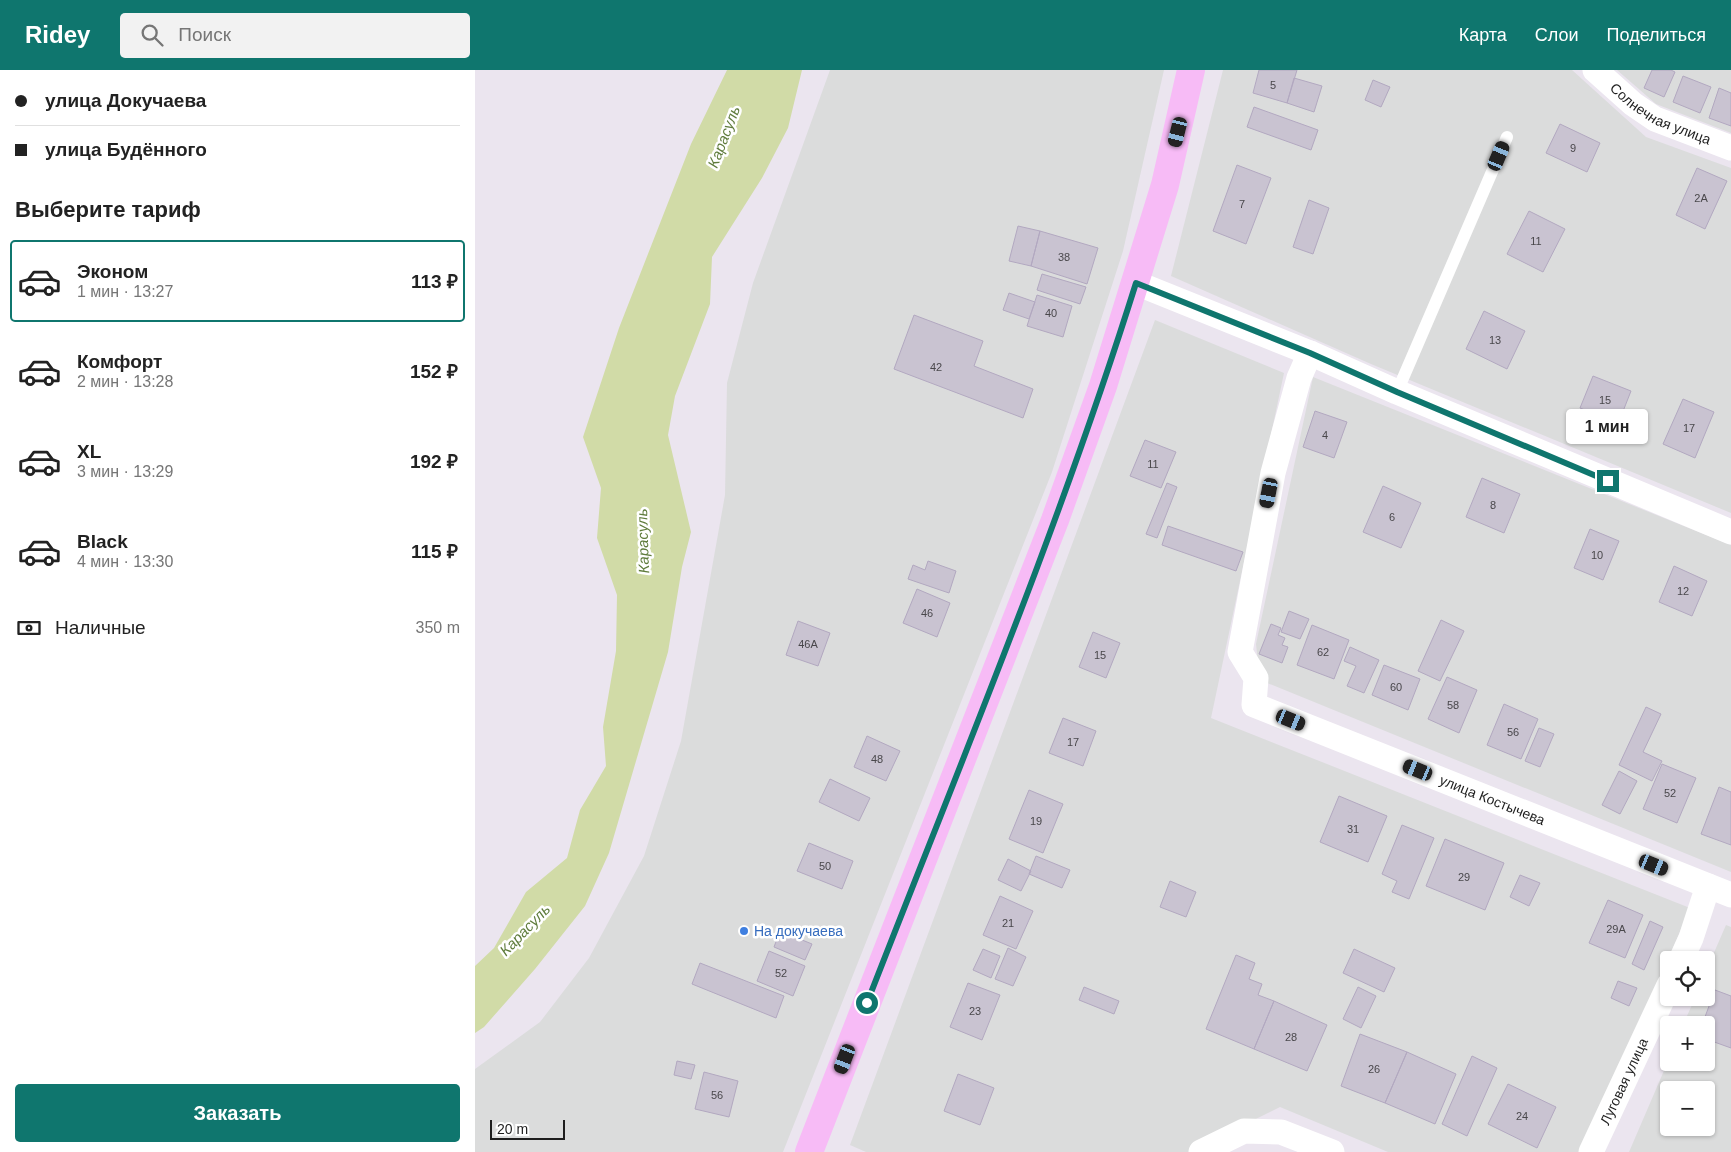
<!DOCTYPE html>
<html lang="ru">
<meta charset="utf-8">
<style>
body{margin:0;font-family:Helvetica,sans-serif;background:#f2f2f2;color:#222;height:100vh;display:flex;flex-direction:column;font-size:19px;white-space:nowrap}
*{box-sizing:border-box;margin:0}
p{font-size:16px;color:#767676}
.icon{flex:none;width:28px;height:28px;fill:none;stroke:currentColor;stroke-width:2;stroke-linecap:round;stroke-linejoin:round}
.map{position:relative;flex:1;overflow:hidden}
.details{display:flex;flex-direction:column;background:#fff;width:475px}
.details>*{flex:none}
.guide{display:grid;align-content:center;height:110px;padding:0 15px;background:#fff}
.fabs{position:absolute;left:1185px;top:881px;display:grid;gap:10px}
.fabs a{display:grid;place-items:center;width:55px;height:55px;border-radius:5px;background:#fff;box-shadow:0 1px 4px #0004;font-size:25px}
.scale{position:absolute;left:15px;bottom:12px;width:75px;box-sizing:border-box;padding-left:5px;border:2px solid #1e1e1e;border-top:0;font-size:14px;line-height:18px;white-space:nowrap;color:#1e1e1e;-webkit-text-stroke:4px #fff;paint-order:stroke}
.end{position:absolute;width:22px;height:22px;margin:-11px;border:6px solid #0f766e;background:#fff;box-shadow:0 0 0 2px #fff}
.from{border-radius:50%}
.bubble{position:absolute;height:35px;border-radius:5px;background:#fff;box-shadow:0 1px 4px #0004;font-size:16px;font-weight:700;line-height:35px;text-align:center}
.car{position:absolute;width:15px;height:30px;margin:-15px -8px;border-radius:6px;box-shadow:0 0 4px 1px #0007;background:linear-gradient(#222 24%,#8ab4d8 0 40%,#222 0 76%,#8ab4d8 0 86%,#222 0)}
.guide b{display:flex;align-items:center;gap:18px;height:48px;font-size:19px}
.guide b+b{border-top:1px solid #e0e0e0}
.guide i{width:12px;height:12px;background:#222}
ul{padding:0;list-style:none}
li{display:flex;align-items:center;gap:15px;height:82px;margin:0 10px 8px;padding:0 5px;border:2px solid transparent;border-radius:5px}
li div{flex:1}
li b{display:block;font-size:19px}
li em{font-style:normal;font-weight:700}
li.active{border-color:#0f766e}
li>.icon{width:45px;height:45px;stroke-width:1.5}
h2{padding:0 15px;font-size:22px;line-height:60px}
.pay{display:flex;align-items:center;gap:12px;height:55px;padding:0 15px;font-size:19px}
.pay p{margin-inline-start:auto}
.action{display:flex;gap:10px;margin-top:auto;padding:10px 15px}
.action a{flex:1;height:58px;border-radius:5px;background:#0f766e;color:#fff;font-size:20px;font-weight:700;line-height:58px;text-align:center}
header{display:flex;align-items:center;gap:30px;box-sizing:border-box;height:70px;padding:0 25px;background:#0f766e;color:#fff}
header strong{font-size:24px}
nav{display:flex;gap:28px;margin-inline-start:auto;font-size:18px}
.search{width:350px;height:45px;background:#f2f2f2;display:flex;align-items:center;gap:12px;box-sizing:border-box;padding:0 18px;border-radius:5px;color:#767676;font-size:19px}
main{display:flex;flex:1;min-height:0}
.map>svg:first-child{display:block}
.residential{fill:#dbdcdc;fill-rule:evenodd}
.water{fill:#d1dba7}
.building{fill:#c9c3d1;stroke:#b2a8c0}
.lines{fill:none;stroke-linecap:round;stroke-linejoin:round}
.lane{stroke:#fff;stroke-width:12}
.street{stroke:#fff;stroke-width:25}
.secondary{stroke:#f7bbf6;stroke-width:28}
.route{stroke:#0f766e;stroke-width:6}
.shop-dot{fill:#3f7fe0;stroke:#fff;stroke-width:2}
.labels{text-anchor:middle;stroke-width:5;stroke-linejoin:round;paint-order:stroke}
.number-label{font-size:11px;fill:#49474b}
.street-label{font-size:14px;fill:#1e1e1e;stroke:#fff}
.shop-label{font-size:14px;fill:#366cbe;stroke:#fff;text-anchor:start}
.water-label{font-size:15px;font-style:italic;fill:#5f7c3c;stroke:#fff}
</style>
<header>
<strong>Ridey</strong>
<div class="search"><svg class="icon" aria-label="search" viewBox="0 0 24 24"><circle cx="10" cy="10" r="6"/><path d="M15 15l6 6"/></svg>Поиск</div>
<nav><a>Карта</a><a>Слои</a><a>Поделиться</a></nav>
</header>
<main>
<section class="details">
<div class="guide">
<b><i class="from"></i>улица Докучаева</b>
<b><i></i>улица Будённого</b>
</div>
<h2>Выберите тариф</h2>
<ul>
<li class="active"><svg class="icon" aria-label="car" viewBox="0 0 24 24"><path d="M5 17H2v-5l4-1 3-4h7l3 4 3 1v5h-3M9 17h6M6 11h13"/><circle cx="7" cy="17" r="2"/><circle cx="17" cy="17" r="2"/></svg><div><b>Эконом</b><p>1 мин · 13:27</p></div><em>113 ₽</em></li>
<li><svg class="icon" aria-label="car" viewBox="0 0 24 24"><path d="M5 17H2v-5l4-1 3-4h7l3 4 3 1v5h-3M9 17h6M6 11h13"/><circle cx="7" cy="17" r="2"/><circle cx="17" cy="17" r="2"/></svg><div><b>Комфорт</b><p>2 мин · 13:28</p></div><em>152 ₽</em></li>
<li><svg class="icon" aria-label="car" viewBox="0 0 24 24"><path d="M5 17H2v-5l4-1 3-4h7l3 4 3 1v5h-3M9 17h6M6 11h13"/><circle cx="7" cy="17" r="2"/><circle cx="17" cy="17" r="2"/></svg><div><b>XL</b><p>3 мин · 13:29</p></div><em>192 ₽</em></li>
<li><svg class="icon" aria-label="car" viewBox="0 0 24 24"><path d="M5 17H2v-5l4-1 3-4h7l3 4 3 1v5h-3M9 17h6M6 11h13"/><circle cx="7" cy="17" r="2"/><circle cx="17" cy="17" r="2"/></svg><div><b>Black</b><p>4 мин · 13:30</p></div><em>115 ₽</em></li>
</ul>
<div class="pay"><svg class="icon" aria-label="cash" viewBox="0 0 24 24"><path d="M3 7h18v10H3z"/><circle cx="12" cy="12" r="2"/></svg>Наличные<p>350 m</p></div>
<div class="action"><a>Заказать</a></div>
</section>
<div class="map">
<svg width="1256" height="1082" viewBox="0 0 1256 1082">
<rect width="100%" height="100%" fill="#ebe5ef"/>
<path class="residential" d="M355,0H689L648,181L577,402L308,1082H0V999L65,952L114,888L169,786L206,671L250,425L252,313L278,213Z
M748,0H1097L1171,67L1256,98V443L896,294L696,206Z
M1142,0H1256V63L1181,34Z
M680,250L809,303L736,648L1215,838L1112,1082H913L805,1037L714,1082H391L375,1075Z
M838,307L1256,475V802L785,610L781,574Z
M1251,855L1256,857V1082H1154L1194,989V992H1231V955H1208L1220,928H1231V901ZM1194,1020H1231V1058H1194Z"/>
<path class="water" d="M252,0H327L313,58L287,108L237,187L235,234L200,326L193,365L216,462L207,497L193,582L134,783L110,836L60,899L9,957L0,963V896L19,878L51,822L92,788L105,740L131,696L128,657L141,581L142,525L122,468L126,418L108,367L144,258L216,74Z"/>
<path class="building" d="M784,0H822L812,33L778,23Z
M1177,0H1196L1200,2L1189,27L1169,18Z
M1208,6L1236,17L1225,43L1198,32Z
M819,8L847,16L839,42L812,33Z
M898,10L915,17L906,37L890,30Z
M1244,18L1256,23V56L1234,48Z
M779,37L843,60L836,80L772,57Z
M1085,54L1125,73L1112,102L1071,83Z
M762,95L796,108L771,174L738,161Z
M1222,98L1252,111L1230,159L1201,145Z
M834,130L854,138L838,184L818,177Z
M1054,141L1090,159L1068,202L1032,184Z
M543,156L565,161L556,196L534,191Z
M565,161L623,178L612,214L556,196Z
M567,204L611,217L605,234L562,220Z
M534,223L560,232L554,249L528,240Z
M562,225L597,236L588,267L552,256Z
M1009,241L1050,261L1032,299L991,279Z
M439,245L508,271L499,296L558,319L548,348L419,299Z
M1118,306L1156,321L1143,354L1105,338Z
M1208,329L1239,342L1220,388L1188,374Z
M840,341L872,352L859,388L828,377Z
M670,370L701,382L686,418L655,406Z
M1007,408L1045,424L1029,463L991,447Z
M692,413L702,417L682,468L671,464Z
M908,416L946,433L926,478L888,462Z
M693,456L768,482L761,501L687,475Z
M1115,459L1144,471L1128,510L1099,498Z
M453,491L481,501L474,523L433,509L438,495L450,500Z
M1199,496L1232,511L1217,546L1184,532Z
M442,519L475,533L462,567L428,553Z
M814,541L834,549L825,569L806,562Z
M966,550L989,561L965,611L943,601Z
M323,551L355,563L343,596L311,585Z
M796,554L806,558L803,565L810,568L807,575L813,577L807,593L784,584Z
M837,555L874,570L859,609L822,595Z
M618,562L645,573L631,608L604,597Z
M875,577L904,590L889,623L872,616L881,596L869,591Z
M909,595L945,609L933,640L897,625Z
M972,607L1002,620L984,663L953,649Z
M1029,634L1063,649L1046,689L1012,675Z
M1171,637L1186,644L1168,682L1187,691L1177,711L1144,695Z
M588,648L621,661L608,696L574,683Z
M1064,658L1079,664L1065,697L1050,691Z
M392,666L425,681L411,711L379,697Z
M1187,694L1221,708L1202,753L1168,739Z
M1144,701L1162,711L1145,744L1127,735Z
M355,709L395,728L384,751L344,732Z
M1244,717L1256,722V775L1226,764Z
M554,720L588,734L568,783L534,769Z
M864,726L912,746L893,792L845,772Z
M927,755L959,768L934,829L917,822L922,811L907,804Z
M970,769L1029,793L1010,840L951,816Z
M334,773L378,791L367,819L322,801Z
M561,786L595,800L587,818L554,804Z
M533,789L556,801L546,821L523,810Z
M1045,805L1065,813L1054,836L1035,827Z
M695,811L721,822L711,847L685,837Z
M525,826L558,841L541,879L508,865Z
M1133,830L1168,845L1150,888L1114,873Z
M1175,851L1188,857L1169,900L1157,894Z
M305,861L337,874L330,890L299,877Z
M533,878L551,887L538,916L520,909Z
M508,879L525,886L516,908L498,900Z
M879,879L920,898L909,922L868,903Z
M294,881L330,896L318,926L282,911Z
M761,885L780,893L774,909L787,914L783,925L799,931L779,979L731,959Z
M225,893L309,926L301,948L217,914Z
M1143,911L1162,918L1154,936L1136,928Z
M493,913L525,925L507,970L475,957Z
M609,917L644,931L639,944L604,930Z
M883,917L901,926L886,958L868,949Z
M1240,920L1256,926V978L1231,969V955H1227Z
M799,931L852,955L832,1001L779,979Z
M885,964L932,982L910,1033L866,1016Z
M932,982L981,1004L960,1054L910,1033Z
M997,986L1022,998L992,1066L967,1054Z
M202,991L220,995L216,1009L199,1005Z
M229,1002L263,1011L254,1047L220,1039Z
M483,1004L519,1018L505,1055L469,1041Z
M1033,1014L1081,1037L1062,1078L1013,1054Z"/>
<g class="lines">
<path class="lane" d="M922,322L1032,67"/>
<g class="street">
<path id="s1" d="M1120,0L1158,34L1180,49L1256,78"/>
<path d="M661,213L835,283L922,322L1256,462"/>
<path id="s2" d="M835,283L824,308L798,403L765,582L781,608L779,635L1256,825"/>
<path d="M1206,890L1216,868L1233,816"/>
<path d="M726,1082L769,1061L806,1062L857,1082"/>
<path id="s3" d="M1116,1082L1194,915"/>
</g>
<path class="secondary" d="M334,1082L580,450L628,316L690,115L716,0"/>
</g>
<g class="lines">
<path class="route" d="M392,933C485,694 584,458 661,213L835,283L922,322L1133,411"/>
</g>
<circle class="shop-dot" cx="269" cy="861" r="5"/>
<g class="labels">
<g class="number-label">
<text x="798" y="19">5</text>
<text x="1098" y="82">9</text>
<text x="1226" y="132">2А</text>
<text x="767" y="138">7</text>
<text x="1061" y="175">11</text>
<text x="589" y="191">38</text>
<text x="576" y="247">40</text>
<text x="1020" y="274">13</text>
<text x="461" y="301">42</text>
<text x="1130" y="334">15</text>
<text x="1214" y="362">17</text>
<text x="850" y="369">4</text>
<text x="678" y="398">11</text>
<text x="1018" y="439">8</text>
<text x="917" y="451">6</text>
<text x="1122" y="489">10</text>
<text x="1208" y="525">12</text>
<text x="452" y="547">46</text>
<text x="333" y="578">46А</text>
<text x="848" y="586">62</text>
<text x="625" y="589">15</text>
<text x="921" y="621">60</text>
<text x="978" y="639">58</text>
<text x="1038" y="666">56</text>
<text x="598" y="676">17</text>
<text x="402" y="693">48</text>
<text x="1195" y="727">52</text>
<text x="561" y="755">19</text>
<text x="878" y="763">31</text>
<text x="350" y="800">50</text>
<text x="989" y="811">29</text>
<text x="533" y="857">21</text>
<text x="1141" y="863">29А</text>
<text x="306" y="907">52</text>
<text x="500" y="945">23</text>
<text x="816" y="971">28</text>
<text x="899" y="1003">26</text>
<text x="242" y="1029">56</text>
<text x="1047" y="1050">24</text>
</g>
<g class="street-label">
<text dy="5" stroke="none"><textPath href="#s1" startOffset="80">Солнечная улица</textPath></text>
<text dy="5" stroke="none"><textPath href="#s2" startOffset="622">улица Костычева</textPath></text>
<text dy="5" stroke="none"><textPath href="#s3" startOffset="78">Луговая улица</textPath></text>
</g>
<g class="shop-label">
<text x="279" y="866">На докучаева</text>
</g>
<g class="water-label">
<text transform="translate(249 67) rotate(-69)" y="5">Карасуль</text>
<text transform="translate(168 471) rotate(-92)" y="5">Карасуль</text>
<text transform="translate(50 860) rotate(-46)" y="5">Карасуль</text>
</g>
</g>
</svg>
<div class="fabs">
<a><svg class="icon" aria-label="locate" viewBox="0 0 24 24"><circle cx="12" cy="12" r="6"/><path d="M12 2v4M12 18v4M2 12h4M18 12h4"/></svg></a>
<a>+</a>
<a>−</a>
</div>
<div class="scale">20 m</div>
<i class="end from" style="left:392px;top:933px"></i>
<i class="end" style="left:1133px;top:411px"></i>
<div class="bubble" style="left:1091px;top:339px;width:82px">1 мин</div>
<i class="car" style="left:703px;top:62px;rotate:194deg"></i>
<i class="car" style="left:1024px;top:86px;rotate:23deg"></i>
<i class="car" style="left:794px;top:423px;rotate:191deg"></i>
<i class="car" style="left:816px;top:650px;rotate:112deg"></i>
<i class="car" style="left:943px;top:700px;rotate:292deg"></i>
<i class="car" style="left:1179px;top:795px;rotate:112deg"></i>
<i class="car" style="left:370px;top:989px;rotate:201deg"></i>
</div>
</main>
